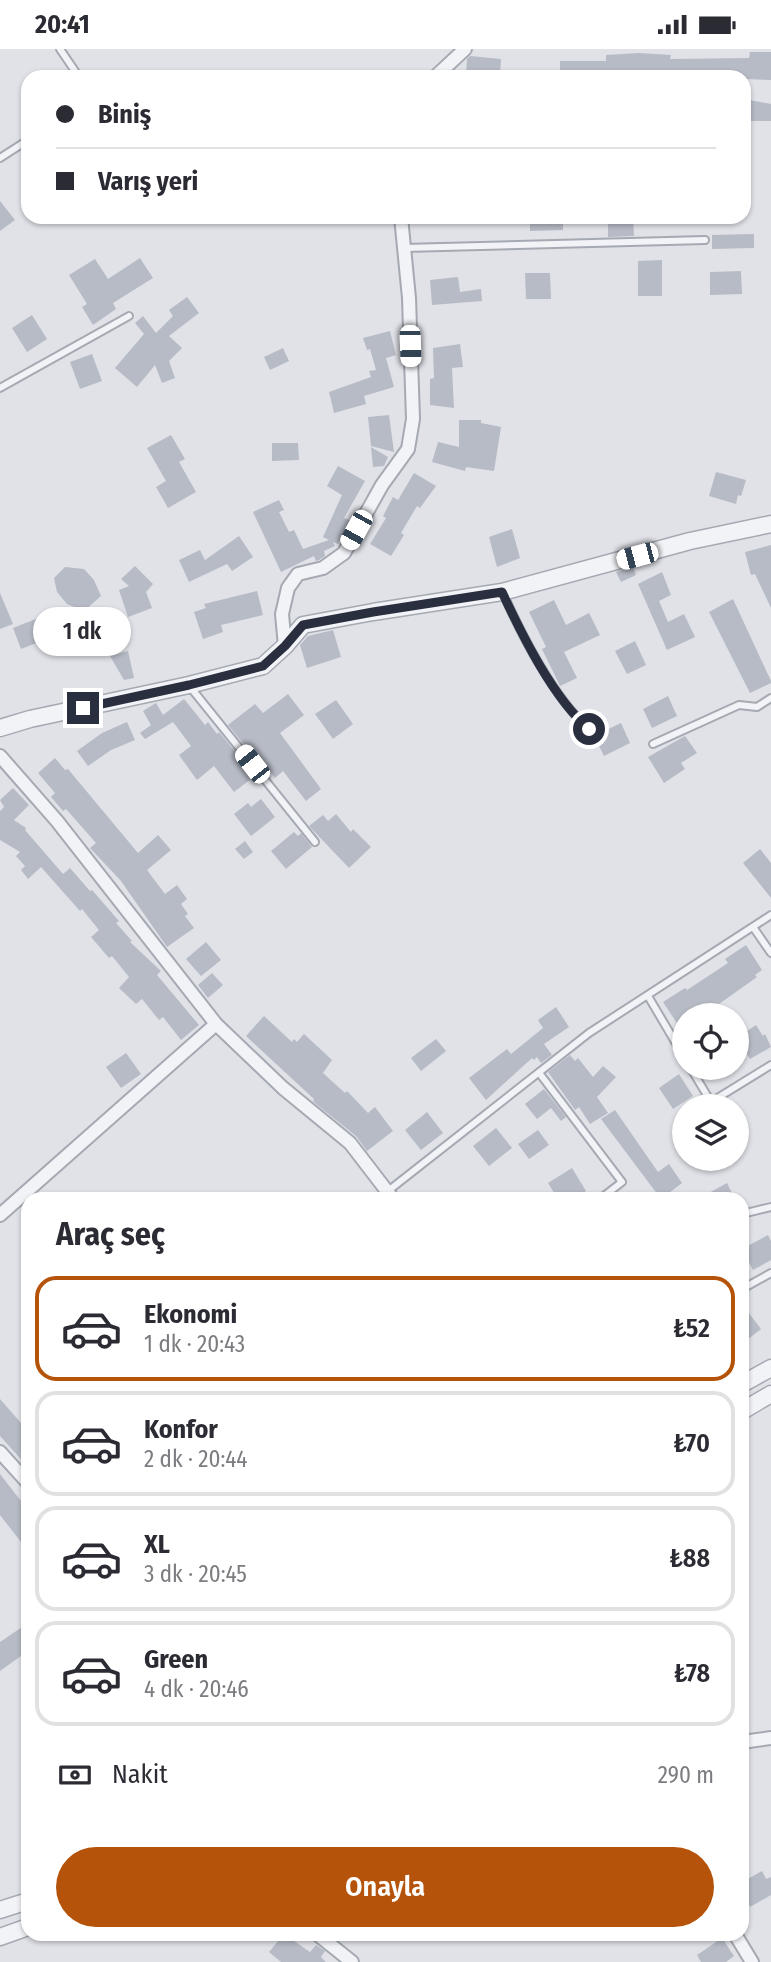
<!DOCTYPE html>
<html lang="tr">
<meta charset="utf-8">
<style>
body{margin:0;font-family:"Fira Sans Condensed",sans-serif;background:#f2f2f3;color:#2b2b33;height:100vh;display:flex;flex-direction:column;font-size:26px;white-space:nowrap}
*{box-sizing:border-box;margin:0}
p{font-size:23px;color:#7c7c81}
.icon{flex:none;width:38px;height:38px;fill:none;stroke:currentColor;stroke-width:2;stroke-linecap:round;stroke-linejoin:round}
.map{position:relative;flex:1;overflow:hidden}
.side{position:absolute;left:21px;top:1143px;width:728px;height:749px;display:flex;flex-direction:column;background:#fff;border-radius:21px;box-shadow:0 2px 5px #0004}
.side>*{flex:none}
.guide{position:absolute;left:21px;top:21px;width:730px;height:154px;border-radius:21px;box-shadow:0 2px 5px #0004;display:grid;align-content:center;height:154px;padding:0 35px;background:#fff}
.controls{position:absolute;left:672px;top:954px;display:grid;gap:14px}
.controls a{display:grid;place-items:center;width:77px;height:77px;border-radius:50%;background:#fff;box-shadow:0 2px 5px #0004;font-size:35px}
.end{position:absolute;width:32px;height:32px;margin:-16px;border:9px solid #292f3f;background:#fff;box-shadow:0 0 0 4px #fff}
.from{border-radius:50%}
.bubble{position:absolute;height:49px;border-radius:24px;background:#fff;box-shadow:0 2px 5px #0004;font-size:23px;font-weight:600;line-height:49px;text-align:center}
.car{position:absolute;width:21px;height:42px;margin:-21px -10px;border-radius:9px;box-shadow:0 0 5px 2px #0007;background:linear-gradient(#fff 24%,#345 0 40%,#fff 0 76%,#345 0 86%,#fff 0)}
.guide b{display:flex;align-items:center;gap:24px;height:66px;font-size:26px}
.guide b+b{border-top:2px solid #e1e1e2}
.guide i{width:18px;height:18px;background:#2b2b33}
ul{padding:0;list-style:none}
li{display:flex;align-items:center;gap:21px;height:105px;margin:0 14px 10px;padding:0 21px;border:4px solid #e1e1e2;border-radius:21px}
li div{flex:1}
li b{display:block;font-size:26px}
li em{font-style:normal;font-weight:600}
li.on{border-color:#b45309}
li>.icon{width:63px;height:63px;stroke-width:1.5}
h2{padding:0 35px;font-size:32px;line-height:84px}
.pay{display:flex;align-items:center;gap:18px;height:77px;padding:0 35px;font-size:26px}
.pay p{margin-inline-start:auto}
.button{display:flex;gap:14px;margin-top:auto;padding:14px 35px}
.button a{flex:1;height:80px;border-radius:42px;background:#b45309;color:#fff;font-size:28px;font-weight:600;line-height:80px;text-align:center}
.status{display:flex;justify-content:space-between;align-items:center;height:49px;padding:0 35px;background:#fff;direction:ltr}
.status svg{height:19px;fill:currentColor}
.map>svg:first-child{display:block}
.building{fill:#b7bbc5}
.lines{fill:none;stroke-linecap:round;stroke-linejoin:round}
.service-casing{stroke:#a5a9b2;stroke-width:10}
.minor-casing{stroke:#a5a9b2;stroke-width:16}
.tertiary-casing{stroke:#a5a9b2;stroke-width:19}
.service{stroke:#f2f3f7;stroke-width:6}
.minor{stroke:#f2f3f7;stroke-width:12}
.tertiary{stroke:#f2f3f7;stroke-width:16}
.route{stroke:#292f3f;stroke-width:9}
</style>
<div class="status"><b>20:41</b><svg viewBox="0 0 49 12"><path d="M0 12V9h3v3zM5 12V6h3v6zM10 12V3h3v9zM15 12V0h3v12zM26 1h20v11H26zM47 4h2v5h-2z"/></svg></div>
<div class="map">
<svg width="771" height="1913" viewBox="0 0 771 1913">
<rect width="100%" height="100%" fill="#e0e2e8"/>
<path class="building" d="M750,3H771V31L744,30V28H607V24L560,28V12H606V6L639,4L671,6L670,10L749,9Z
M470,7L501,10L500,28H466L467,10Z
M744,50L771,55V72H744Z
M0,152L15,171L0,182Z
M530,168H563V181L530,182Z
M608,168H633L634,187L608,188Z
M754,185V199L712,200V186Z
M140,209L153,229L113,254L116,260L93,276L82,258L87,255L69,226L95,210L108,230Z
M662,211V247H638V212Z
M741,222L742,245L710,246V223Z
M525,224H550L551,250H526Z
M458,228L460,243L481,240L482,252L432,256L430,231Z
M187,248L199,264L169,287L182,299L169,312L175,329L162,334L155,316L137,338L115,319L144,285L135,274L143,267L156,284L173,267L169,261Z
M32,266L47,290L27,303L12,279Z
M390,282L396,306L386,309L394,338L364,347L366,355L334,364L329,343L371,328L369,322L376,321L370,300L367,301L363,289Z
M460,295L463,318L452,319L454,359L430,356V330L434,329L433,299Z
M283,299L289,312L270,321L264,308Z
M92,305L102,332L80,340L70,313Z
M389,366L394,403L371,397L368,368Z
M459,371H481V374L501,378L494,422L466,418L465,422L432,413L438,393L459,398Z
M171,386L185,410L179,413L196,443L168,459L156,438L166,432L147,399Z
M272,394H298L299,411L272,412Z
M371,398L388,408L384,417L373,418Z
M338,417L365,432L344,469L350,471L338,495L333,493L335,497L324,502L325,507L319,511L316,512L314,507L281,523L253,463L279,451L284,461L279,463L289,483L294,481L303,500L329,491L323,488L342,446L327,437Z
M716,423L746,431L741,447L738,446L736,455L709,447Z
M414,424L436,437L420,459L417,457L401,484L404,486L391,507L370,495L386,469L383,467L393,448L398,451Z
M512,480L520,509L497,518L489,488Z
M239,487L253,508L232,522L227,515L189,533L179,511L200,501L205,511Z
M771,496V559L755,525L751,526L745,503Z
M135,517L153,535L146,543L152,559L128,568L119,541L129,537L121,530Z
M65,518L84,520L94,531L101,547L84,562L67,555L57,543L54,529Z
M633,518L636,526L621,533L616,523Z
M662,523L671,546L659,552L668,573L684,565L695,588L667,601L638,535Z
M257,542L263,566L221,576L223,583L203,590L194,563L206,559L204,555Z
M0,544L13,575L0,580Z
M733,550L771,632V634L750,644L709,563Z
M554,551L566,576L589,564L600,586L564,603L577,629L560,637L542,600L546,598L529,563Z
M51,564L57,586L21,600L13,579Z
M333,581L341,608L307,619L300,596L308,587Z
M635,592L646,616L627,625L615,602Z
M128,602L134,629L124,631L110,607Z
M288,645L304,666L280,684L321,740L306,752L283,722L275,729L267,718L264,720L228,676L255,655L263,664Z
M668,647L677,667L652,679L643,660Z
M184,650L205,676L208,673L217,685L219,683L255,727L234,743L214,717L197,731L179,706L191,697L173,673L145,690L140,684L151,676L143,662L156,654L163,666Z
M336,651L353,675L333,690L315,665Z
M127,673L135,691L111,701L88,717L77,702L102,684Z
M621,674L630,694L604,707L594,687Z
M685,687L697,704L681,714L685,720L664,734L648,708Z
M55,709L65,721L68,720L138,804L158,786L171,801L147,821L165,845L177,836L187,850L181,855L188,865L185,867L194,879L167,898L121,832L90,799L96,794L66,760L63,762L51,748L55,744L38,724Z
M13,739L29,756L14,771L26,779L25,781L63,825L70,819L90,842L92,841L119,872L116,874L132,892L130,893L161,922L157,926L199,976L181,991L163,968L159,971L142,950L136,955L119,939L129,928L112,907L109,909L91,888L99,881L82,860L80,862L41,818L28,830L21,821L25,817L16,807L20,803L0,791V762L4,758L0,751Z
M261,750L275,768L251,787L234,765L248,754L251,758Z
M336,765L351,783L353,780L371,798L349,819L309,777L323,766L328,772Z
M294,783L298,787L301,784L312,798L286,820L271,802Z
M245,792L253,803L244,810L235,800Z
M760,800L771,814V849L743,814Z
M206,893L221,911L201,927L186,910Z
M746,896L762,921L755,926L757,928L712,960L711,958L698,966H684V985L663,953L685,939L687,941L728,914L725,910Z
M212,924L223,936L208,949L198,936Z
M556,958L569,978L544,995L552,1006L541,1014L537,1008L534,1011L532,1009L486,1051L469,1029L507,1000L511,1005L543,979L538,971Z
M264,967L292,993L294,990L297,993L304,985L332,1011L323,1024L345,1044L347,1042L368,1064L375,1058L393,1082L367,1102L356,1087L316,1055L313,1052L314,1050L246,987Z
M756,976L763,987L765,985L771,998L750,1010L737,989Z
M436,990L446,1002L421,1022L411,1009Z
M126,1004L141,1025L121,1039L106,1018Z
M570,1006L575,1012L578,1009L593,1028L603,1017L616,1028L597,1048L608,1064L590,1075L579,1058L575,1061L548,1023Z
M679,1025L693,1047L673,1060L659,1039Z
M544,1040L566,1068L561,1072L551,1059L537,1070L525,1055Z
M615,1061L658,1123L669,1115L682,1134L661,1150L601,1070Z
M427,1063L443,1084L421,1101L405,1081Z
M496,1079L512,1099L489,1117L473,1097Z
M538,1081L549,1096L529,1110L518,1095Z
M572,1119L586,1142L575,1150H558L548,1134Z
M727,1134L735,1150H698Z
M768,1186L771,1192V1211L753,1221L742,1200Z
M742,1255L761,1280L742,1295Z
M0,1350L28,1382V1418L0,1387Z
M0,1425L28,1461V1502L0,1466Z
M28,1574V1602L0,1622V1593Z
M762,1822L766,1830L771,1828V1846L750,1858L742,1842V1833Z
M284,1885L310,1903L316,1896L325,1902L321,1908L326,1913H281L269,1903Z
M722,1889L734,1907L726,1913H701L697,1906Z"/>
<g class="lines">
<defs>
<path id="service" d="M60,0L79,28
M0,109L28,91
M404,199L705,191
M0,339L129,267
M503,544C522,587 554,649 589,680
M191,639L315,793
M653,695L739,656L757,658L771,649
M753,878L771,904
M648,947L684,1008
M690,1018L711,1053L771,1016
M540,1025L622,1133L600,1150
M388,1142L589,984L771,866
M742,1165L771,1158
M742,1240L771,1224"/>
<path id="minor" d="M435,28L465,0
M285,597L282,565L288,539L298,525L323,519L344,504L382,436L408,400L413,370L409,249L401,168
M0,707L57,772L216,975L283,1039L350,1094L393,1150
M0,1166L216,975
M0,1403L28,1434
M742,1693L771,1689
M317,1885L352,1913
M735,1885L752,1913"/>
<path id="tertiary" d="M0,679L30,670L189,636L263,617L285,597L303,576L373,563L502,543L690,492L771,475
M742,1335L771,1319
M742,1362L771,1345
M0,1861L28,1852
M0,1888L28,1878"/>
</defs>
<use href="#service" class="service-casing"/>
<use href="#minor" class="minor-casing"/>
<use href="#tertiary" class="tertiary-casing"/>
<use href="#service" class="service"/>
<use href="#minor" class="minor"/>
<use href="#tertiary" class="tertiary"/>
</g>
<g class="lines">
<path class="route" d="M83,659L189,636L263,617L285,597L303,576L373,563L502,543C522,586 553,649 589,680"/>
</g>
</svg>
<div class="controls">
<a><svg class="icon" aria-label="locate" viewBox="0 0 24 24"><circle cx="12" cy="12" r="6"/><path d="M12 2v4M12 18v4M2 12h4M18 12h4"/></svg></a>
<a><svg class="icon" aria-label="layers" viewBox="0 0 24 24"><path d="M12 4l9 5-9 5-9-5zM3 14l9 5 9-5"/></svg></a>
</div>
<i class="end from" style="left:589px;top:680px"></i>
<i class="end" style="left:83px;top:659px"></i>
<div class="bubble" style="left:33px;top:558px;width:98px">1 dk</div>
<i class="car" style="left:410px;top:297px;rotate:178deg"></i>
<i class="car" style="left:356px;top:481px;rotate:209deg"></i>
<i class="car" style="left:637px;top:507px;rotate:255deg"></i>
<i class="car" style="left:252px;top:715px;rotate:322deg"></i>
<div class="guide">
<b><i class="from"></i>Biniş</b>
<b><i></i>Varış yeri</b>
</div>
<section class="side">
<h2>Araç seç</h2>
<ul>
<li class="on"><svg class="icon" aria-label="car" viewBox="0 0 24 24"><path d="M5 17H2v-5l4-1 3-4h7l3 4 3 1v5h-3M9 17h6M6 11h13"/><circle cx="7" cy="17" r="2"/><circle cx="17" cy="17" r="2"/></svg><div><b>Ekonomi</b><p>1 dk · 20:43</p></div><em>₺52</em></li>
<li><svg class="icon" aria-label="car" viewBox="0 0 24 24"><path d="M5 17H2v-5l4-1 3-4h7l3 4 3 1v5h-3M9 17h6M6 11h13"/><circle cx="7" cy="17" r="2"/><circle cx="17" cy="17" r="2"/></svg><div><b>Konfor</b><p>2 dk · 20:44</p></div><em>₺70</em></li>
<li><svg class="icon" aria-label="car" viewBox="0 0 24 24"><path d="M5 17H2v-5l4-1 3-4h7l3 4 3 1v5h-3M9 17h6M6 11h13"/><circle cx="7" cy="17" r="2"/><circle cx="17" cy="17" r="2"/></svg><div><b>XL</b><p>3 dk · 20:45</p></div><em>₺88</em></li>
<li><svg class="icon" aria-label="car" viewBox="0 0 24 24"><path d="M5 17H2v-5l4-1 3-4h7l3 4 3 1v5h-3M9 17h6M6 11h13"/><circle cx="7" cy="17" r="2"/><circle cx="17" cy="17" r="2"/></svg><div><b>Green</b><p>4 dk · 20:46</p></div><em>₺78</em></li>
</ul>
<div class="pay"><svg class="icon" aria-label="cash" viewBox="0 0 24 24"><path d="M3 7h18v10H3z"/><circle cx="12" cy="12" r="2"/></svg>Nakit<p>290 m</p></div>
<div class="button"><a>Onayla</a></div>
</section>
</div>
